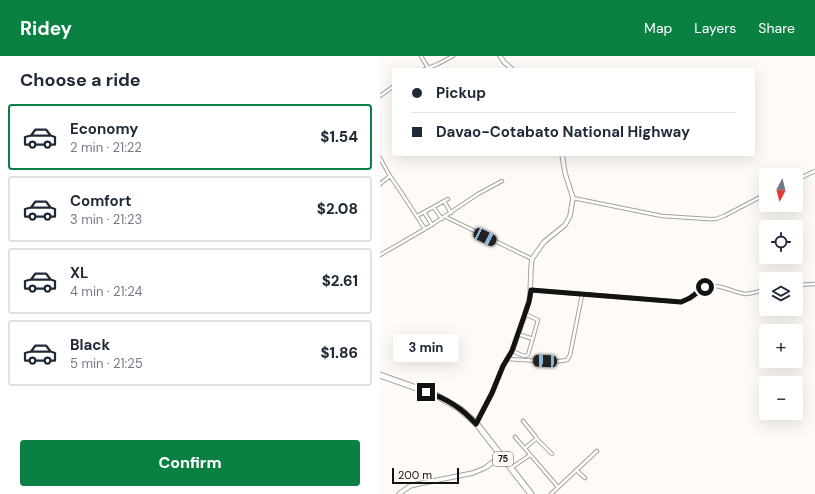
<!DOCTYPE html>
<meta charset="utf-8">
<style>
body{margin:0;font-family:"DM Sans",sans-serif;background:#f2f2f3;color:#1f2937;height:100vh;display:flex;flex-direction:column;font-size:15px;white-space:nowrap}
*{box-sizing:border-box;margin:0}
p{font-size:13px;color:#747a83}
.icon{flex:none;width:22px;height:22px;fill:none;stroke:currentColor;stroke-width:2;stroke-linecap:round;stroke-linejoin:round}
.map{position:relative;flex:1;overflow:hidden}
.drawer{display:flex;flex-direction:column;background:#fff;width:380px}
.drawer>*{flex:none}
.guide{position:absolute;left:12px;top:12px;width:363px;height:88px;border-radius:4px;box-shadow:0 4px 16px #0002;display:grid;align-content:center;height:88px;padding:0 20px;background:#fff}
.needle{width:26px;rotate:187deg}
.buttons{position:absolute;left:379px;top:112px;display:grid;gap:8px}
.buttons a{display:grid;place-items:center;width:44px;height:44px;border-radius:4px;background:#fff;box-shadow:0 4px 16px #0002;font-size:20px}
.scale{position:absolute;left:12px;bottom:10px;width:67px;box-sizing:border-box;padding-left:4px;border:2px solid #141312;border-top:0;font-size:11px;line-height:14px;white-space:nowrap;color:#141312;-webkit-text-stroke:3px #fefaf6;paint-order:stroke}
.end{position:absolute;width:18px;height:18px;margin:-9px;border:5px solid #141312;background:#fff;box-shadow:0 0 0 2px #fff}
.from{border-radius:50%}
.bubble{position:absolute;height:28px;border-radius:4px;background:#fff;box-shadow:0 4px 16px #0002;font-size:13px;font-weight:800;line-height:28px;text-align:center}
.car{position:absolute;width:12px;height:24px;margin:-12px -6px;border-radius:5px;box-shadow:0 0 3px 1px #0007;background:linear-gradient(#222 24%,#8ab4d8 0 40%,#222 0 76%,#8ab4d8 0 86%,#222 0)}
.guide b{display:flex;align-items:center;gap:14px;height:38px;font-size:15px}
.guide b+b{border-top:1px solid #e0e1e3}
.guide i{width:10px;height:10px;background:#1f2937}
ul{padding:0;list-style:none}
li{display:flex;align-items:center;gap:12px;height:66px;margin:0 8px 6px;padding:0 12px;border:2px solid #e0e1e3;border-radius:4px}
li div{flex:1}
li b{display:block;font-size:15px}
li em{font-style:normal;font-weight:800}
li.active{border-color:#0b8043}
li>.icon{width:36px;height:36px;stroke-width:1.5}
h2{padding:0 20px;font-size:18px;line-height:48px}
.cta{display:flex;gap:8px;margin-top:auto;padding:8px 20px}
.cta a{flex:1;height:46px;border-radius:4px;background:#0b8043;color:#fff;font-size:16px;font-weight:800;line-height:46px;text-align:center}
header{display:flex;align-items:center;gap:24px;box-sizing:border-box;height:56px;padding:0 20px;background:#0b8043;color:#fff}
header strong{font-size:19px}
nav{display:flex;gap:22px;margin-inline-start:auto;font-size:14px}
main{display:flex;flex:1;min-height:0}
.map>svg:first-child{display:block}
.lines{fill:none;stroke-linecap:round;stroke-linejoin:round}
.street-casing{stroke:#a5a29e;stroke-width:4.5}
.secondary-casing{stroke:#a5a29e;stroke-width:5.5}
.highway-casing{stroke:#a5a29e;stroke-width:7}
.street{stroke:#fff;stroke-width:2.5}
.secondary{stroke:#fff;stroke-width:3.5}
.highway{stroke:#fff;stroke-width:5}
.route{stroke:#141312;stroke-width:5}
.labels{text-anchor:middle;stroke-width:3.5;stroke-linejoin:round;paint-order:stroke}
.shield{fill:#fefaf6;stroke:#5a5856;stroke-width:1}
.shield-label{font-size:9px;font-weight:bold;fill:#141312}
</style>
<header>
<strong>Ridey</strong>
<nav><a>Map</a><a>Layers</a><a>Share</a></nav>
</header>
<main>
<section class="drawer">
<h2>Choose a ride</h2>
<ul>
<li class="active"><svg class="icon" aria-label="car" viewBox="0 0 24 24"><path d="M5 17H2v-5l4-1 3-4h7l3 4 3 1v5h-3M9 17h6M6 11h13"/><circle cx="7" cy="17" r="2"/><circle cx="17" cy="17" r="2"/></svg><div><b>Economy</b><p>2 min · 21:22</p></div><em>$1.54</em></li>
<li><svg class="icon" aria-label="car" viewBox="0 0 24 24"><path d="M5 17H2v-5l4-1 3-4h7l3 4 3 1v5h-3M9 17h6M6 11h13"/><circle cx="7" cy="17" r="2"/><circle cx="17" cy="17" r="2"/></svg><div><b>Comfort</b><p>3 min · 21:23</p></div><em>$2.08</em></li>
<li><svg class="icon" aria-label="car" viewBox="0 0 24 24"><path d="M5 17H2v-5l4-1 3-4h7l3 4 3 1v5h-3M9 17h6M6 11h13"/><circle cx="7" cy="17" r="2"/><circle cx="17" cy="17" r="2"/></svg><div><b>XL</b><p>4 min · 21:24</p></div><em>$2.61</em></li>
<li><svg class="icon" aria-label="car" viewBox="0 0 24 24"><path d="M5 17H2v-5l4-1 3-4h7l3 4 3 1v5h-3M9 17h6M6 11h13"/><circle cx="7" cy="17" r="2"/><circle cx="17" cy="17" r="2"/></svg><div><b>Black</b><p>5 min · 21:25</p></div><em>$1.86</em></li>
</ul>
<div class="cta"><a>Confirm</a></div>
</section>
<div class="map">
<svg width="435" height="438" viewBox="0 0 435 438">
<rect width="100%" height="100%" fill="#fefaf6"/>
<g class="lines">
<defs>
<path id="street" d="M41,0L48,12
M43,14L58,8L73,0
M0,40L14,30
M0,102L10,120L21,136L45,173
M416,124L435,115
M0,128L10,120
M193,142L282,160L328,163H336L344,160L386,138
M64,145L71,157
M54,152L62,163
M44,156L52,169
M37,160L68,143
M66,161L152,203
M0,199L50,170L98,138L122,125
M416,229L435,228
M151,234L301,246C312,244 317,231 328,230C340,228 353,236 365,238C372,238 379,235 386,233
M138,278L153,283
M132,295L144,300L148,299L158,264L145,258
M127,303L174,306L187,304L190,299L202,239
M143,365L156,381V383L145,392
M135,381L178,431
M156,382L172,398
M131,412L150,399
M196,414L205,422
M171,438L217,395"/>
<path id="secondary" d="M120,0L124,6L133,14
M96,367L112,337L123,310L132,295L144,261L150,241L151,212L152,203L164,186L185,169L190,160L193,142L185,117L182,98
M19,438L30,430L38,428L93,417L105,412L121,400"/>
<path id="highway" d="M0,319L56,339L80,353L96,367L151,438"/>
</defs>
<use href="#street" class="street-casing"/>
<use href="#secondary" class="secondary-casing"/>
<use href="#highway" class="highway-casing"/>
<use href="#street" class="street"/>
<use href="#secondary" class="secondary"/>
<use href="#highway" class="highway"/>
</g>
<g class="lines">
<path class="route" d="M46,336C66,342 82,352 96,368L112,337L123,310L132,295L149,246L151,234L301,246L310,242L325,231"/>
</g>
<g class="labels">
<rect class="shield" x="113" y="396" width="20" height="14" rx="3"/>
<g class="shield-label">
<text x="123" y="406">75</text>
</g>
</g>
</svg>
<div class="buttons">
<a><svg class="needle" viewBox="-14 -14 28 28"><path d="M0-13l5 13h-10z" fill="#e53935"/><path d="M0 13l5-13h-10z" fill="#747a83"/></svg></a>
<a><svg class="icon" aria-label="locate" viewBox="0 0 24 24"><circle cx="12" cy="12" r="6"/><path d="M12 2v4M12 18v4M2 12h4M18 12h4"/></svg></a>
<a><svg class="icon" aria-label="layers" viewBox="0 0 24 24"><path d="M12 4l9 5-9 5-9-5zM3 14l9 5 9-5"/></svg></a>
<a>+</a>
<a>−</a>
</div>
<div class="scale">200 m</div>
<i class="end from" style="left:325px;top:231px"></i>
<i class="end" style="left:46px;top:336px"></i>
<div class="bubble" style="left:13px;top:278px;width:66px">3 min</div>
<i class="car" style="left:105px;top:181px;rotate:116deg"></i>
<i class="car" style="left:165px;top:305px;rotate:272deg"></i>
<div class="guide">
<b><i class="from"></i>Pickup</b>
<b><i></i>Davao-Cotabato National Highway</b>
</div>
</div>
</main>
